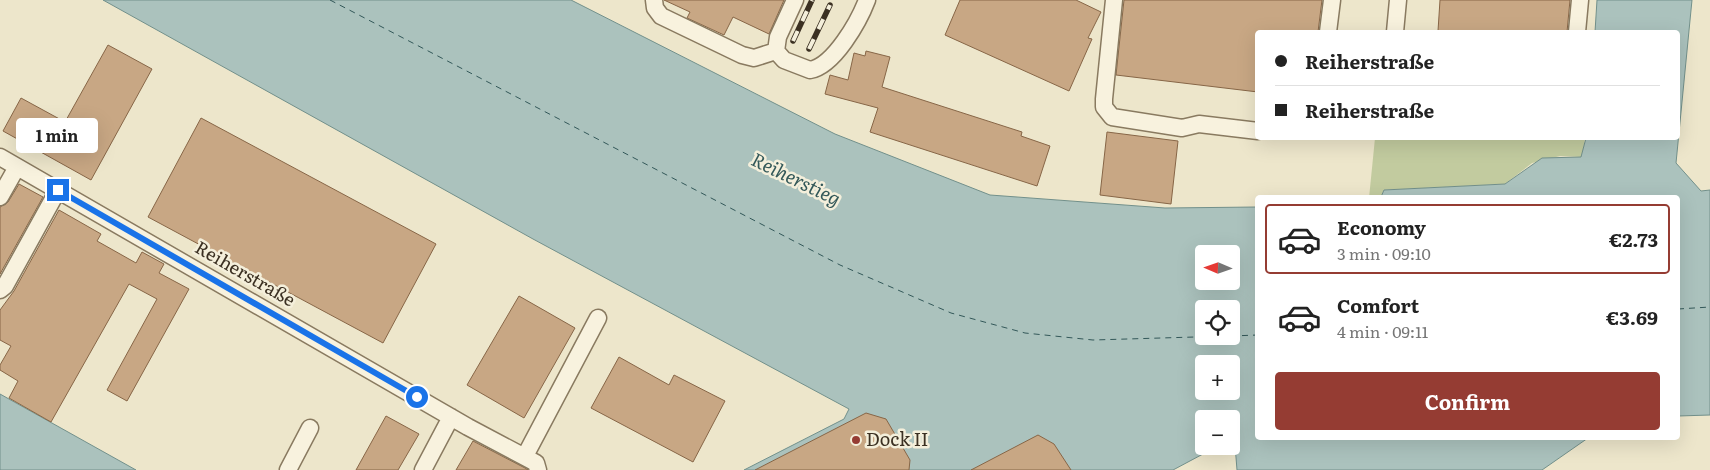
<!DOCTYPE html>
<meta charset="utf-8">
<style>
body{margin:0;font-family:Literata,serif;background:#f2f2f2;color:#222;height:100vh;display:flex;flex-direction:column;font-size:19px;white-space:nowrap}
*{box-sizing:border-box;margin:0}
p{font-size:16px;color:#767676}
.icon{flex:none;width:28px;height:28px;fill:none;stroke:currentColor;stroke-width:2;stroke-linecap:round;stroke-linejoin:round}
.map{position:relative;flex:1;overflow:hidden}
.side{position:absolute;left:1255px;top:195px;width:425px;height:245px;display:flex;flex-direction:column;background:#fff;border-radius:5px;box-shadow:0 5px 20px #0002}
.side>*{flex:none}
.guide{position:absolute;left:1255px;top:30px;width:425px;height:110px;border-radius:5px;box-shadow:0 5px 20px #0002;display:grid;align-content:center;height:110px;padding:0 20px;background:#fff}
.needle{width:32px;rotate:272deg}
.fabs{position:absolute;left:1195px;top:245px;display:grid;gap:10px}
.fabs a{display:grid;place-items:center;width:45px;height:45px;border-radius:5px;background:#fff;box-shadow:0 5px 20px #0002;font-size:25px}
.end{position:absolute;width:22px;height:22px;margin:-11px;border:6px solid #1a73e8;background:#fff;box-shadow:0 0 0 2px #fff}
.from{border-radius:50%}
.bubble{position:absolute;height:35px;border-radius:5px;background:#fff;box-shadow:0 5px 20px #0002;font-size:16px;font-weight:700;line-height:35px;text-align:center}
.guide b{display:flex;align-items:center;gap:18px;height:48px;font-size:19px}
.guide b+b{border-top:1px solid #e0e0e0}
.guide i{width:12px;height:12px;background:#222}
ul{padding:9px 0 0;list-style:none}
li{display:flex;align-items:center;gap:15px;height:70px;margin:0 10px 8px;padding:0 10px;border:2px solid transparent;border-radius:5px}
li div{flex:1}
li b{display:block;font-size:19px}
li em{font-style:normal;font-weight:700}
li.current{border-color:#953c33}
li>.icon{width:45px;height:45px;stroke-width:1.5}
.cta{display:flex;gap:10px;margin-top:auto;padding:10px 20px}
.cta a{flex:1;height:58px;border-radius:5px;background:#953c33;color:#fff;font-size:20px;font-weight:700;line-height:58px;text-align:center}
.map>svg:first-child{display:block}
.green{fill:#c2cb9f}
.water{fill:#abc2bd;stroke:#72908b;fill-rule:evenodd}
.lines{fill:none;stroke-linecap:round;stroke-linejoin:round}
.ferry{stroke:#335859;stroke-width:1;stroke-dasharray:6 5;stroke-linecap:butt}
.building{fill:#c8a784;stroke:#876647}
.minor-casing{stroke:#897a60;stroke-width:19}
.minor{stroke:#f8f2de;stroke-width:16}
.rail-casing{stroke:#3b3022;stroke-width:5.5}
.rail{stroke:#f4efdb;stroke-width:4;stroke-dasharray:11;stroke-linecap:butt}
.route{stroke:#1a73e8;stroke-width:6}
.poi-dot{fill:#953c33;stroke:#f4efdb;stroke-width:2}
.labels{text-anchor:middle;stroke-width:5;stroke-linejoin:round;paint-order:stroke}
.street-label{font-size:18px;fill:#3b3022;stroke:#f4efdb}
.poi-label{font-size:18px;fill:#3b3022;stroke:#f4efdb;text-anchor:start}
.water-label{font-size:19px;font-style:italic;fill:#335859;stroke:#f4efdb}
</style>
<div class="map">
<svg width="1710" height="470" viewBox="0 0 1710 470">
<rect width="100%" height="100%" fill="#ede6cb"/>
<path class="green" d="M1375,138H1585L1582,157L1560,156L1532,163L1505,184L1384,190L1381,197L1369,198Z"/>
<path class="water" d="M103,0H571L835,134L990,195L1165,208L1257,207L1258,438H1588L1542,470H1237L1235,445L1231,442V419H1204V446H1218L1173,470H744L844,419L849,409L533,239ZM1204,254H1231V281H1204ZM1204,309H1231V336H1204ZM1204,364H1231V391H1204Z
M1597,0H1692L1676,163L1701,191L1710,190V415L1678,416V198L1381,197L1384,190L1505,184L1542,158L1581,157L1586,138H1678V32H1595Z
M0,394L136,470H0Z"/>
<g class="lines">
<path class="ferry" d="M330,0L840,265L951,313L1025,333L1093,340L1229,336
M1678,309L1710,307
M1231,336L1258,335"/>
</g>
<path class="building" d="M664,0H784L769,34L733,17L724,35L687,18L690,12Z
M960,0H1076L1101,12L1088,38L1092,39L1069,91L945,35Z
M1124,0H1322L1318,32H1258V92L1116,75Z
M1440,0H1570L1567,32L1438,31Z
M108,45L152,69L91,180L3,131L21,98L65,122Z
M866,51L890,57L882,87L1022,132L1021,136L1050,146L1037,186L870,132L878,108L825,94L830,75L848,80L854,53L865,56Z
M201,118L436,244L383,343L148,217Z
M1107,132L1178,141L1171,204L1100,195Z
M19,184L43,197L0,274V207L8,202Z
M59,210L101,234L97,241L136,263L142,252L164,264L159,273L189,289L127,401L107,390L157,299L129,284L51,422L9,398L18,381L0,370V365L11,346L0,340V310L14,291Z
M519,296L575,328L524,418L467,385Z
M619,357L669,385L674,375L725,401L693,462L591,408Z
M866,413L886,419L910,460L909,470H755Z
M386,416L419,434L398,470H356Z
M1038,435L1054,444L1071,470H971Z
M473,441L525,468L528,470H456Z"/>
<g class="lines">
<defs>
<path id="minor" d="M654,0L655,8L661,16L742,55L754,58L776,51
M795,0L778,37L776,51L784,60L810,70C834,66 859,21 867,0
M1114,0L1104,99V107L1112,117L1182,128L1199,124L1258,131
M1328,32L1332,0
M1395,32L1398,0
M1577,32L1580,0
M0,157L468,427L536,463L538,470
M0,197L17,167
M0,290L5,286L58,190
M525,456L598,318
M288,470L310,428
M423,470L451,417"/>
</defs>
<use href="#minor" class="minor-casing"/>
<use href="#minor" class="minor"/>
<defs>
<path id="rail" d="M793,41L812,0
M809,49L830,5"/>
</defs>
<use href="#rail" class="rail-casing"/>
<use href="#rail" class="rail"/>
</g>
<g class="lines">
<path class="route" d="M58,190L417,397"/>
</g>
<circle class="poi-dot" cx="856" cy="440" r="5"/>
<g class="labels">
<g class="street-label">
<text transform="translate(245 274) rotate(30)" y="6">Reiherstraße</text>
</g>
<g class="poi-label">
<text x="866" y="446">Dock II</text>
</g>
<g class="water-label">
<text transform="translate(796 179) rotate(26)" y="7">Reiherstieg</text>
</g>
</g>
</svg>
<div class="fabs">
<a><svg class="needle" viewBox="-14 -14 28 28"><path d="M0-13l5 13h-10z" fill="#e53935"/><path d="M0 13l5-13h-10z" fill="#767676"/></svg></a>
<a><svg class="icon" aria-label="locate" viewBox="0 0 24 24"><circle cx="12" cy="12" r="6"/><path d="M12 2v4M12 18v4M2 12h4M18 12h4"/></svg></a>
<a>+</a>
<a>−</a>
</div>
<i class="end from" style="left:417px;top:397px"></i>
<i class="end" style="left:58px;top:190px"></i>
<div class="bubble" style="left:16px;top:118px;width:82px">1 min</div>
<div class="guide">
<b><i class="from"></i>Reiherstraße</b>
<b><i></i>Reiherstraße</b>
</div>
<section class="side">
<ul>
<li class="current"><svg class="icon" aria-label="car" viewBox="0 0 24 24"><path d="M5 17H2v-5l4-1 3-4h7l3 4 3 1v5h-3M9 17h6M6 11h13"/><circle cx="7" cy="17" r="2"/><circle cx="17" cy="17" r="2"/></svg><div><b>Economy</b><p>3 min · 09:10</p></div><em>€2.73</em></li>
<li><svg class="icon" aria-label="car" viewBox="0 0 24 24"><path d="M5 17H2v-5l4-1 3-4h7l3 4 3 1v5h-3M9 17h6M6 11h13"/><circle cx="7" cy="17" r="2"/><circle cx="17" cy="17" r="2"/></svg><div><b>Comfort</b><p>4 min · 09:11</p></div><em>€3.69</em></li>
</ul>
<div class="cta"><a>Confirm</a></div>
</section>
</div>
